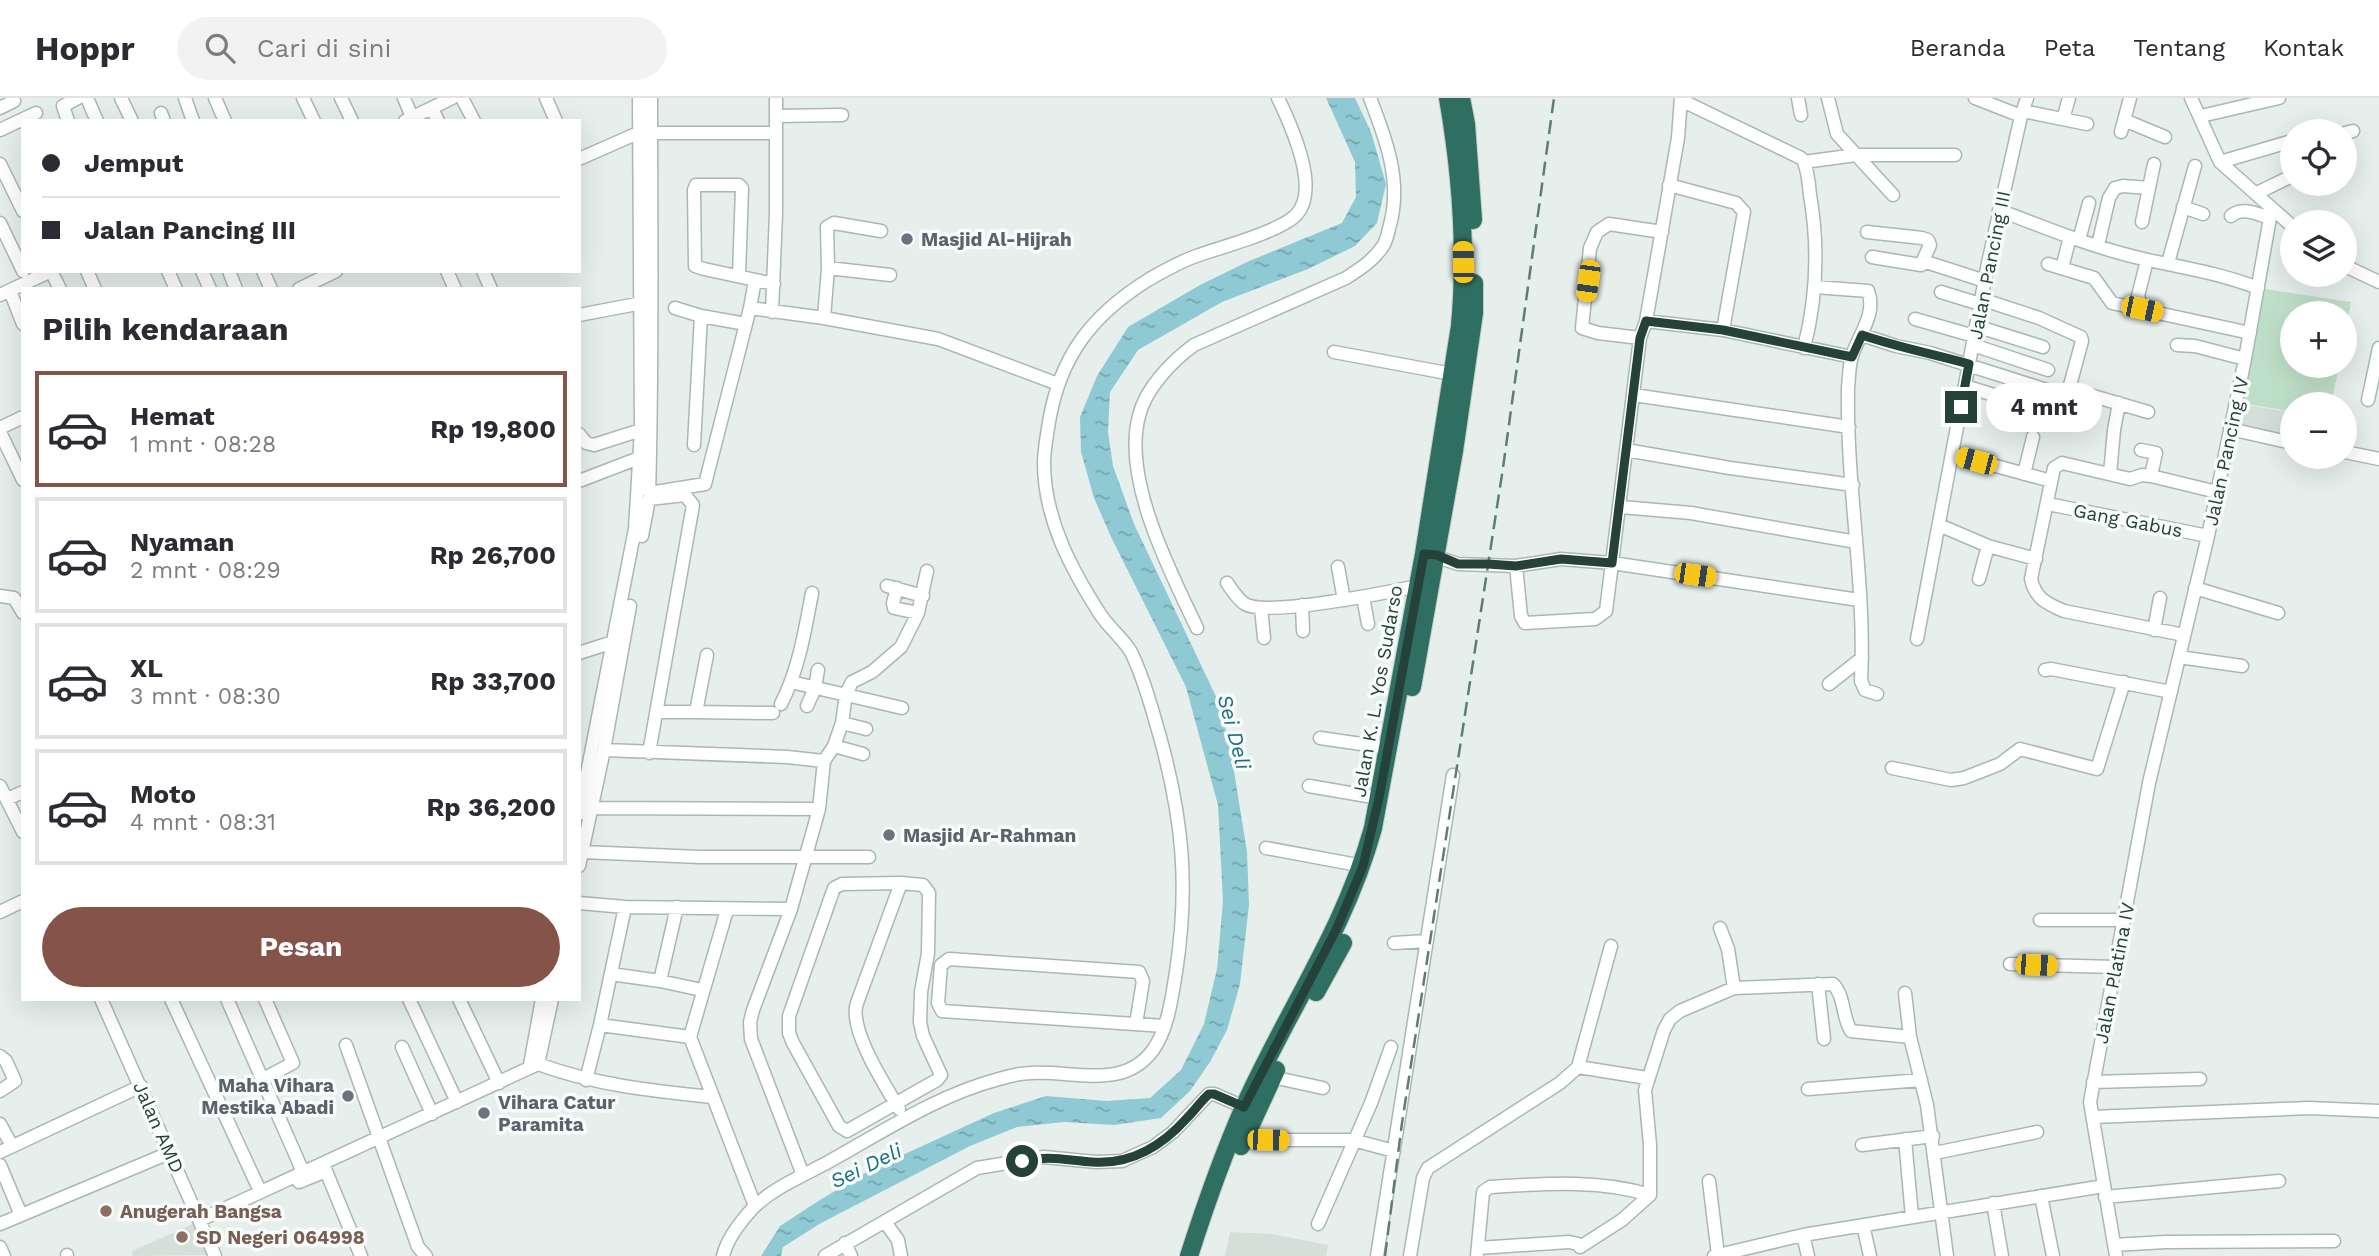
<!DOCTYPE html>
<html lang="id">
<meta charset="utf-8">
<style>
body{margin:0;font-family:"Work Sans",sans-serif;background:#f2f2f3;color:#2b2b33;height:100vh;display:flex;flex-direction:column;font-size:26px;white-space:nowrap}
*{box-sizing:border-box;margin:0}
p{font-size:23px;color:#7c7c81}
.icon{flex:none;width:38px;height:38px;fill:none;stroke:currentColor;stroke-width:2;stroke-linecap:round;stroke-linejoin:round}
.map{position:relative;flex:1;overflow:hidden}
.panel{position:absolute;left:21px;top:189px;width:560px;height:714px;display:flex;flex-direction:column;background:#fff;border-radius:0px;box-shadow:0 7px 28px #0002}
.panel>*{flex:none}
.guide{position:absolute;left:21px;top:21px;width:560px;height:154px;border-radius:0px;box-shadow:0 7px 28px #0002;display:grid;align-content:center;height:154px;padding:0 21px;background:#fff}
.fabs{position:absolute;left:2280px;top:21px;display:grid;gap:14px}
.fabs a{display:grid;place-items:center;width:77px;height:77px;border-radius:50%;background:#fff;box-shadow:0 7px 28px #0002;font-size:35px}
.end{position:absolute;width:32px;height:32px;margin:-16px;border:9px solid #24423a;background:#fff;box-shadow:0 0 0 4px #fff}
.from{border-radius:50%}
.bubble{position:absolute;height:49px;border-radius:24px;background:#fff;box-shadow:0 7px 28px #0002;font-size:23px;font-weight:700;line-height:49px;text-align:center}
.car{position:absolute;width:21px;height:42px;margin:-21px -10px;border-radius:9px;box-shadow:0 0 5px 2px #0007;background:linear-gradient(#f5c518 24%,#345 0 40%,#f5c518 0 76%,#345 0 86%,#f5c518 0)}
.guide b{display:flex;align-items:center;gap:24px;height:66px;font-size:26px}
.guide b+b{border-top:2px solid #e1e1e2}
.guide i{width:18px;height:18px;background:#2b2b33}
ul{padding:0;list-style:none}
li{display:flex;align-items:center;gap:21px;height:116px;margin:0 14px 10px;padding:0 7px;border:4px solid #e1e1e2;border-radius:0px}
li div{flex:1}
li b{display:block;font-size:26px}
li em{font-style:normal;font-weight:700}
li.on{border-color:#855347}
li>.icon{width:63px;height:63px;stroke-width:1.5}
h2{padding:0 21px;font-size:32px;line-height:84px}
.cta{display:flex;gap:14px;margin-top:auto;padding:14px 21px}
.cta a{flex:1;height:80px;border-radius:42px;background:#855347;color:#fff;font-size:28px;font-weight:700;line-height:80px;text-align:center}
header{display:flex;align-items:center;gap:42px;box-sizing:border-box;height:98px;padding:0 35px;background:#fff;border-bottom:2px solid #e1e1e2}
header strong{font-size:33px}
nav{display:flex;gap:38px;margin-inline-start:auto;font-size:24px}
.search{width:490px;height:63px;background:#f2f2f3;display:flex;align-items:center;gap:18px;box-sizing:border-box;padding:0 24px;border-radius:38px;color:#7c7c81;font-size:26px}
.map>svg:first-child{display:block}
.built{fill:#d4dfda}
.grass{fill:#bfe0c8}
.water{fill:url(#water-ripples)}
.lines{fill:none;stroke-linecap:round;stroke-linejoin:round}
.minor-casing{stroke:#a8b8b2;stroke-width:15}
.highway-casing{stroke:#c2cac8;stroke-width:20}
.minor{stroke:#fff;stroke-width:12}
.highway{stroke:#2f6f62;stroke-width:18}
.rail{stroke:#5f7d75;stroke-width:2.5;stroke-dasharray:14 7;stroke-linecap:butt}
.route{stroke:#24423a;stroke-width:9}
.worship-dot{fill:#6b7280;stroke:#f7fbf9;stroke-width:2.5}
.education-dot{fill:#8d6e63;stroke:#f7fbf9;stroke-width:2.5}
.labels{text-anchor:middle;stroke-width:7;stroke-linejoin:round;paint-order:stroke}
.worship-label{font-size:19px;font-weight:bold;fill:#5b616d;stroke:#f7fbf9;text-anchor:start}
.street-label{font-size:19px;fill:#24423a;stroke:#f7fbf9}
.education-label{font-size:19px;font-weight:bold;fill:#785e54;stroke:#f7fbf9;text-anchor:start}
.water-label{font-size:21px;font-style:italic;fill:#1c6f80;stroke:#f7fbf9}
</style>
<header>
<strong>Hoppr</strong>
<div class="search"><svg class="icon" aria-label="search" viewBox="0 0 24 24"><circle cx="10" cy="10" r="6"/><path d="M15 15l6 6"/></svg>Cari di sini</div>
<nav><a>Beranda</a><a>Peta</a><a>Tentang</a><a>Kontak</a></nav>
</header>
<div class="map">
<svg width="2379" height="1158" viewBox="0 0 2379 1158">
<defs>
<pattern id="water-ripples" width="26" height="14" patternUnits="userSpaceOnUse" patternTransform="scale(1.75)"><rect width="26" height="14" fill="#8ec9d4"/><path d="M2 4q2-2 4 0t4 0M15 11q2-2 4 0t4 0" fill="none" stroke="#74a5ad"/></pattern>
</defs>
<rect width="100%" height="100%" fill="#e6efeb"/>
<path class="built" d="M2239,306L2292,314V343L2234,328Z
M195,1125L209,1157L133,1158L132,1153Z
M1230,1134L1272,1136L1328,1147L1326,1158H1225Z"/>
<path class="grass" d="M2258,190L2351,204L2345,237V215H2292V268H2339L2331,306H2292V313L2238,305Z"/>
<path class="water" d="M1326,0H1355L1371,34L1386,86L1377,125L1355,148L1308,171L1222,204L1138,252L1110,294L1108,334L1113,368L1134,426L1221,609L1233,667L1247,754L1249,807L1240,886L1227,932L1210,964L1190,993L1161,1020L1114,1027L1064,1024L1017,1029L970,1048L821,1125L783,1149L781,1158H761L780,1128L820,1102L870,1072L994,1015L1046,998L1107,1003L1150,1000L1181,972L1204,926L1217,871L1223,803L1218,707L1186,589L1112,441L1094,400L1081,354L1080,319L1097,278L1128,229L1200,187L1247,164L1342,125L1356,99L1355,64Z"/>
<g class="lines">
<defs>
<path id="minor" d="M87,0L97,23
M121,0L132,23
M185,0L193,23
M215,0L225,23
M303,0L314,23
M341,0L352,23
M404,0L412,19
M462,0L474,23
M546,0L556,23
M651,0C651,132 653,264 649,395L705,386L750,210L824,220L938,241L1058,286
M1798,0L1801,17
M1828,0L1837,36L1893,97
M1975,0L2021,18
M2191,0L2220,64L2292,128
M1681,2L1801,60L1804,64C1808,74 1809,86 1810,97C1819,149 1817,199 1804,250
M0,10L14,3L12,0
M432,10L438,23
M2023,13L2087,26
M161,15L164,23
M776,18L842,17
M2201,18L2279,0
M2063,21L2069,0
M2124,22L2165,39
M68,23L63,8L78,0
M405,23L452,0
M0,32L36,15
M2121,34L2130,0
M2345,35L2353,33
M579,61L638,35H776
M1804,64L1856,57H1955
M2220,64L2292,43
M0,66L23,113
M1669,87L1736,105L1744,114L1723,232
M2149,90L2154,66
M2257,95L2292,78
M2183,109L2203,116
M1999,112C2048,131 2097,151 2148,162C2186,170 2222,176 2258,190
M2231,118C2242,108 2257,116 2270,120
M0,125L23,173
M1867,134L1922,140L1928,142L1930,147L1921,167L1872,159
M2079,142L2089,105
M2098,147L2109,100L2115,90L2123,88L2149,90L2142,124
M1923,163L1985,183
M2168,165L2195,68
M2048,166L2094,180L2112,205L2250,235
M2345,168L2379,184
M828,170L890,177
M2062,170L2070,139
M51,173L60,191
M87,173L95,191
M168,173L176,191
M202,173L210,191
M229,173L236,191
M263,173L271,191
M447,173L455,191
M483,173L491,191
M739,178L742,90L739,87H696L694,92L695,168L704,171L774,186
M1815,189L1868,193C1877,216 1858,238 1852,258C1849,268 1849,280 1848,290C1846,388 1866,486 1861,583L1865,592L1877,596
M299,191L336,173
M10,193L23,226
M1941,194L1980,206
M0,197L51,173
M1981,201L2039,220L2081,239L2082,243L2069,291
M675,210L701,218
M750,210L755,182
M2142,211L2138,198L2147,162
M772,214L776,115V0
M579,217L642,205
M824,220L828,170L827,129L834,125L881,133
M1915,221L1974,238
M1646,223L1723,232L1852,259
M1976,228L2043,249
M1862,237L1896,248L1930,255L2069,299V291L2148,314
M1640,240L1598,235L1582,230L1590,150L1597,134L1609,126L1662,134
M1973,247L2048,272
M2177,247L2195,248L2245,261
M1334,254L1452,276
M1965,288L1997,298
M1634,297L1849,329
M2368,302L2379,250
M0,330L23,319
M2230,331L2292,345
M0,334L23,382
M579,336L586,345L594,347L641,332
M694,347L701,218L746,226
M1626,352L1730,370L1853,387
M2141,352L2156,355L2151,378
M2345,354L2379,361
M1952,356L2051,383
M2024,376L2033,339
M2110,376L2114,332L2119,305
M579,383L639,360
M2048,406L2208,438
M1621,409L1691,415L1856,444
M1939,427L1988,448L2036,461
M642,438L649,401L685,397L693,407L649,655
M1428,456L1458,466L1516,468L1561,461L1612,465L1859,502
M1516,468L1521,518L1525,525L1595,521L1606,513L1640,240L1646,223L1678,40L1681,0
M1338,469L1344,502
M1979,481L1988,448
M1227,485C1232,492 1238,502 1245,506C1266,519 1389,494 1418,488
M887,488L923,498
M897,490L893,505L894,510L918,515
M2195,490L2278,515
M0,498L14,500L23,515
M1363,499L1368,526
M1302,507L1303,533
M1261,510L1264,540
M1197,530C1170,473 1122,381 1139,318C1145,291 1172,263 1194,247L1346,180C1360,171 1374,162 1383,148C1387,142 1388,134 1390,127C1402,83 1386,41 1370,0
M2154,532L2160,500
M2184,537L2064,513C2047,506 2035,500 2031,481L2054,370L2062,365L2130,381L2142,377L2151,378L2217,394
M1917,541L1988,165L2021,18L2027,0
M579,555L613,544
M2179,559L2242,568
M2045,572L2051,571L2171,594
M791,584L902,610
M1829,586L1862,560
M781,606C799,571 805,532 812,495
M807,608L815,590L818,572
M657,614H696L707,557
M696,614L773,615
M842,625L866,631
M1320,640L1389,650
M834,648L863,656
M604,652L787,659L824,663
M1892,670L1951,682L1964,680L2000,666L2020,651L2097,671L2124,584
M0,688L23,734
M1309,688L1379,700
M7,701L23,694
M592,710L819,711
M579,716L635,431L641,332L639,0
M1266,750L1363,768
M582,754L700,759H869
M579,768L604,652L630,508
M901,785L923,787L929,795L928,855L921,894L920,924L923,938L941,977L937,982L847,1033L839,1028L793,945L789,935V918L834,790L842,786Z
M579,805L625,809L791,811
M677,809L660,883L702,892
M727,812L690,939L755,1108
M0,814L23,803
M2040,822H2124
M1394,845L1427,843
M2010,866L2115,869
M611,876L660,883
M1818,886L1824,941
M1734,890L1833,886C1845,898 1842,919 1851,933L1910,939L1927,1007L1947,1158
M1905,895L1910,939
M101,901L215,1158
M171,901L260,1093
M227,901L303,1074
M409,901L457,1004
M459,901L499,985
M552,901L538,966C595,987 653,993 712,999
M1136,926L1143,883L1139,874L949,861L941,867L938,905L942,913L1164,928
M600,927L690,939
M346,947L418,1149L426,1158
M402,949L432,1016
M0,958L6,963L15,983L0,993
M530,967L542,901
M1578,969L1647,980
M1272,979L1323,990
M261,982L293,965L265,901
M586,982L600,927L625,809
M2093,984L2200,981
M1808,991L1921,982
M899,1011C885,987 848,931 857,905L901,785
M2093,1019L2309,1010L2379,1013
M0,1026L12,1048
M1905,1041L1912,1119
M1244,1042H1353L1394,1053
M1862,1047L1933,1038
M0,1054L141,988
M1935,1055L2037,1034
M0,1067L21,1117
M803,1077L751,941L750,924L753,912L791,811L819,711L824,663L834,648L842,625L846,596L852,584L872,574L901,549L918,515L927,473
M1709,1083L1718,1157
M299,1084L326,1073L361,1158
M1650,1097V1047L1645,992L1664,932L1670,921L1680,913L1734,890L1728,851L1720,830
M2041,1098L2053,1158
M2105,1099L2279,1083
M1993,1105L2002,1158
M200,1122L538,966
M885,1124L898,1142L901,1158
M0,1126L169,1055
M1318,1126L1371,1005L1391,949
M1863,1127L1870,1158
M1803,1137L1808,1158
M845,1145L851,1158
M2114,1147L2165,1144L2334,1143
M0,1149L4,1158
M1478,1150L1569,1144L1578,1146L1580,1149
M67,1157V1158
M723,1158C727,1141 741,1123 753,1110C774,1089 805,1077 830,1063C884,1033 938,997 999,981C1009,978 1020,975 1031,975C1073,972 1123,993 1153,952C1168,931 1172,899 1176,874C1189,789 1183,722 1160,639C1152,611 1144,581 1131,554C1123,540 1109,530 1100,516C1071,471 1044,420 1044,365C1044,351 1047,338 1049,324C1060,258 1092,217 1148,182C1165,172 1181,163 1199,157C1222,149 1282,133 1297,116C1320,90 1291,27 1278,0
M825,1158L977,1070L1044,1059L1096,1064L1122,1063L1153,1049L1173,1034L1209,996H1214L1244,1009
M1377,1158L1453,677
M1410,1158L1423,1080L1428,1070L1560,985L1578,969L1611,848
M1477,1158L1483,1094L1490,1089C1542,1086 1599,1081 1650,1097L1622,1122L1580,1149
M1714,1158L1803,1137L2104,1088
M2116,1158L2090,1004L2149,685L2208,438L2245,261L2270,120V110"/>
<path id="highway" d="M1461,0L1466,26L1473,122
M1412,589L1454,353L1474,215V185
M1316,894L1343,845
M1241,1048L1276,972
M1189,1158C1205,1108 1223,1057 1244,1009C1287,913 1345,832 1373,730L1424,456L1460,228C1467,152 1461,75 1448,0"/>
</defs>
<use href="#minor" class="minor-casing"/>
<use href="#highway" class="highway-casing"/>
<use href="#minor" class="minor"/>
<use href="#highway" class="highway"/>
<path class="rail" d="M1385,1158L1402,1025L1503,370L1554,0"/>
</g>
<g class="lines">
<path class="route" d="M1022,1063C1048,1057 1066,1062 1092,1064C1130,1067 1162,1048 1187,1020C1195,1012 1201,1003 1209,996H1214L1244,1009L1336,832L1363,768L1379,700L1424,456L1437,457L1458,466H1488L1516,468L1561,461L1612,465L1640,240L1646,223L1723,232L1852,259L1862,237C1897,249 1933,256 1969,266L1961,309"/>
</g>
<g class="worship-dot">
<circle cx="907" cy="141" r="7"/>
<circle cx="889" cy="737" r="7"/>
<circle cx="348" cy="998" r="7"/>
<circle cx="484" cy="1015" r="7"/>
</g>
<g class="education-dot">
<circle cx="106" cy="1113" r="7"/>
<circle cx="182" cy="1139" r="7"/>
</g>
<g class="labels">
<g class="worship-label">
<text x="921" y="148">Masjid Al-Hijrah</text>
<text x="903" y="744">Masjid Ar-Rahman</text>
<text x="334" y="994" text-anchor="end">Maha Vihara<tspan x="334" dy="22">Mestika Abadi</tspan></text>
<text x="498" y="1011">Vihara Catur<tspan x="498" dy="22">Paramita</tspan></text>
</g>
<g class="street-label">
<text transform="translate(1989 167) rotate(-79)" y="7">Jalan Pancing III</text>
<text transform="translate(2226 353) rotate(-78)" y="7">Jalan Pancing IV</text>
<text transform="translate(2128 422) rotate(11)" y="7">Gang Gabus</text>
<text transform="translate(1377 593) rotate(-80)" y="7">Jalan K. L. Yos Sudarso</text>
<text transform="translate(2114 875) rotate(-79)" y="7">Jalan Platina IV</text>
<text transform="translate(159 1029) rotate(66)" y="7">Jalan AMD</text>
</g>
<g class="education-label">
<text x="120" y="1120">Anugerah Bangsa</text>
<text x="196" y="1146">SD Negeri 064998</text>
</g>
<g class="water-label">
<text transform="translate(1234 634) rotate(75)" y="7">Sei Deli</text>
<text transform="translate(866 1068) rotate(-26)" y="7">Sei Deli</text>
</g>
</g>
</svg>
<div class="fabs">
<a><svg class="icon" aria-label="locate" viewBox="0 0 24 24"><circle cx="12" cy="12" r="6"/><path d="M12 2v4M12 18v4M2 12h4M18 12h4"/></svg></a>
<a><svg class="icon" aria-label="layers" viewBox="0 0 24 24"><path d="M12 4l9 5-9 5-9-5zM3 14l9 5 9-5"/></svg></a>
<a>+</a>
<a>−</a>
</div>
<i class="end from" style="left:1022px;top:1063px"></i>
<i class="end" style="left:1961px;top:309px"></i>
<div class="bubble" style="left:1986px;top:285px;width:116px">4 mnt</div>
<i class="car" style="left:1463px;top:164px;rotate:359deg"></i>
<i class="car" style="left:1588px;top:183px;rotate:188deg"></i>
<i class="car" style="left:2142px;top:211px;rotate:102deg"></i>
<i class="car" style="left:1976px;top:363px;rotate:285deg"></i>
<i class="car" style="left:1695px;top:477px;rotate:98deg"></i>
<i class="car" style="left:2036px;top:867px;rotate:92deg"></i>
<i class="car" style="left:1268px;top:1042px;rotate:91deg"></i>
<div class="guide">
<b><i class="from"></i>Jemput</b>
<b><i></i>Jalan Pancing III</b>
</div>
<section class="panel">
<h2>Pilih kendaraan</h2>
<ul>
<li class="on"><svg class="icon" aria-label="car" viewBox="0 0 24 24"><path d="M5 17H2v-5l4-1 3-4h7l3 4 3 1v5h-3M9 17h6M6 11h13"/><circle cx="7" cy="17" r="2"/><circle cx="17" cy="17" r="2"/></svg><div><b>Hemat</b><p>1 mnt · 08:28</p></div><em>Rp 19,800</em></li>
<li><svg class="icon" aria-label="car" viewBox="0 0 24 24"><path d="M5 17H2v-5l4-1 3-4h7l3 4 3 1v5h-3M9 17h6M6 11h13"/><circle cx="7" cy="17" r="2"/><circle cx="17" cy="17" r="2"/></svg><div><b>Nyaman</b><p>2 mnt · 08:29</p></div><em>Rp 26,700</em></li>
<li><svg class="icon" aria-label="car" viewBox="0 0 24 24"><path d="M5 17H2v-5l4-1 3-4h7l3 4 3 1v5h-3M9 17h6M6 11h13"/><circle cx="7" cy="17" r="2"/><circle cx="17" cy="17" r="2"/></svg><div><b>XL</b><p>3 mnt · 08:30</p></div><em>Rp 33,700</em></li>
<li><svg class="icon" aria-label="car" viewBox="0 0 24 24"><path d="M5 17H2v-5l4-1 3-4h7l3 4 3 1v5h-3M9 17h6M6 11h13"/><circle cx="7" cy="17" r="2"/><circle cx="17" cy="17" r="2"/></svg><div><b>Moto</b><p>4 mnt · 08:31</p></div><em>Rp 36,200</em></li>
</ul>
<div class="cta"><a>Pesan</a></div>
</section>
</div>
